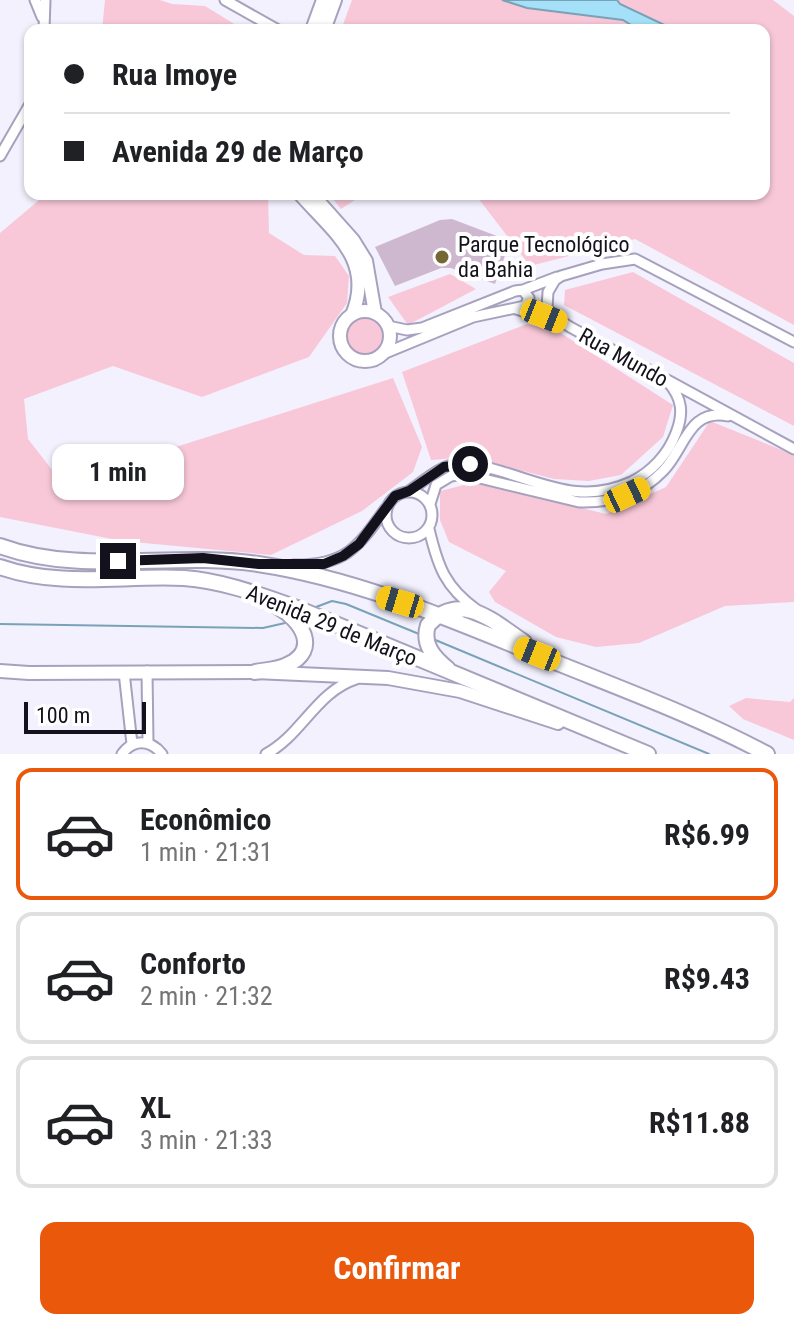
<!DOCTYPE html>
<html lang="pt">
<meta charset="utf-8">
<style>
body{margin:0;font-family:"Roboto Condensed",sans-serif;background:#f2f2f2;color:#202124;height:100vh;display:flex;flex-direction:column;font-size:30px;white-space:nowrap}
*{box-sizing:border-box;margin:0}
p{font-size:26px;color:#757577}
.icon{flex:none;width:44px;height:44px;fill:none;stroke:currentColor;stroke-width:2;stroke-linecap:round;stroke-linejoin:round}
.map{position:relative;height:754px;overflow:hidden}
.panel{display:flex;flex-direction:column;background:#fff;flex:1}
.panel>*{flex:none}
.banner{position:absolute;left:24px;top:24px;width:746px;height:176px;border-radius:16px;box-shadow:0 2px 6px #0004;display:grid;align-content:center;height:176px;padding:0 40px;background:#fff}
.scale{position:absolute;left:24px;bottom:20px;width:122px;box-sizing:border-box;padding-left:8px;border:4px solid #13121c;border-top:0;font-size:22px;line-height:28px;white-space:nowrap;color:#13121c;-webkit-text-stroke:6px #fff;paint-order:stroke}
.end{position:absolute;width:36px;height:36px;margin:-18px;border:10px solid #13121c;background:#fff;box-shadow:0 0 0 4px #fff}
.from{border-radius:50%}
.bubble{position:absolute;height:56px;border-radius:16px;background:#fff;box-shadow:0 2px 6px #0004;font-size:26px;font-weight:700;line-height:56px;text-align:center}
.car{position:absolute;width:24px;height:48px;margin:-24px -12px;border-radius:10px;box-shadow:0 0 6px 2px #0007;background:linear-gradient(#f5c518 24%,#345 0 40%,#f5c518 0 76%,#345 0 86%,#f5c518 0)}
.banner b{display:flex;align-items:center;gap:28px;height:76px;font-size:30px}
.banner b+b{border-top:2px solid #e0e0e0}
.banner i{width:20px;height:20px;background:#202124}
ul{padding:14px 0 0;list-style:none}
li{display:flex;align-items:center;gap:24px;height:132px;margin:0 16px 12px;padding:0 24px;border:4px solid #e0e0e0;border-radius:16px}
li div{flex:1}
li b{display:block;font-size:30px}
li em{font-style:normal;font-weight:700}
li.selected{border-color:#ea580c}
li>.icon{width:72px;height:72px;stroke-width:1.5}
.cta{display:flex;gap:16px;margin-top:auto;padding:16px 40px}
.cta a{flex:1;height:92px;border-radius:16px;background:#ea580c;color:#fff;font-size:32px;font-weight:700;line-height:92px;text-align:center}
.map>svg:first-child{display:block}
.green{fill:#f8c8d8}
.water{fill:#a5e0f9;stroke:#79a2b7;stroke-width:2}
.lines{fill:none;stroke-linecap:round;stroke-linejoin:round}
.stream{stroke:#79a2b7;stroke-width:2}
.building{fill:#ceb8d0}
.street-casing{stroke:#a6a2be;stroke-width:13}
.secondary-casing{stroke:#a6a2be;stroke-width:16}
.primary-casing{stroke:#a6a2be;stroke-width:18}
.street{stroke:#fff;stroke-width:9}
.secondary{stroke:#fff;stroke-width:12}
.primary{stroke:#fff;stroke-width:14}
.route{stroke:#13121c;stroke-width:10}
.poi-dot{fill:#746734;stroke:#fff;stroke-width:3}
.labels{text-anchor:middle;stroke-width:8;stroke-linejoin:round;paint-order:stroke}
.poi-label{font-size:22px;fill:#13121c;stroke:#fff;text-anchor:start}
.street-label{font-size:22px;fill:#13121c;stroke:#fff}
</style>
<div class="map">
<svg width="794" height="754" viewBox="0 0 794 754">
<rect width="100%" height="100%" fill="#f3f1fe"/>
<path class="green" d="M105,0H160L172,4L205,6L244,30H102Z
M352,0H773L794,16V325L635,239L530,266L475,194H764V30H341Z
M43,194H268L269,233L304,255L335,256L349,276L347,303L309,357L202,397L113,366L24,399L28,439L53,471L94,473L393,378L422,447L413,472L362,511L271,555L122,541L0,517V233L38,201Z
M329,194H364L341,209Z
M633,272L794,363V426L564,305L565,290Z
M450,274L476,289L408,325L388,297Z
M345 336a20 20 0 1 1 40 0a20 20 0 1 1-40 0Z
M527,324L556,330L673,405L663,437L621,475L589,481L554,479L470,457L431,460L402,372Z
M710,421L794,455V602L725,606L639,643L596,647L556,637L495,602L489,592L506,571L449,542L440,520V491L476,482L606,514L666,487Z
M746,698L790,702L794,698V740L743,719L729,706Z"/>
<path class="water" d="M502,0H617L620,4L675,30H639L623,20L527,8Z"/>
<g class="lines">
<path class="stream" d="M316,607L332,601L346,604L419,634
M0,624L263,628L285,623
M433,639L709,754"/>
</g>
<path class="building" d="M452,219L510,241L495,284L451,268H441L395,286L375,247L440,220Z"/>
<g class="lines">
<defs>
<path id="street" d="M35,0L42,17
M225,0L278,30
M44,30L45,0
M0,156L30,104
M523,290L557,277
M516,309L555,321
M794,342L635,259L602,264L561,276L555,280L548,292L547,308L556,318L570,327L794,449
M383,354L473,317L525,306L529,298L523,290L515,291L422,328L407,330L388,326
M409,491C424,481 439,466 457,464C472,463 486,467 500,471C548,485 582,504 631,482C652,472 668,454 676,433C684,413 682,398 668,382
M386 515a23 23 0 1 1 46 0a23 23 0 1 1-46 0Z
M430,504L436,485L451,476L463,474L579,502C611,503 640,495 663,471C685,449 688,408 728,416
M429,529C438,567 445,587 477,610
M293,565C346,566 358,547 386,508
M147,671L148,743
M124,672L132,744
M122,754C133,739 150,739 162,754
M266,754C302,735 316,692 356,679"/>
<path id="secondary" d="M312,30L323,0
M324,30L335,0
M300,194C333,232 375,260 352,315
M312,194L353,240L366,261L375,313
M340 336a25 25 0 1 1 50 0a25 25 0 1 1-50 0Z
M0,671L29,673L255,672L388,678L460,691L558,723"/>
<path id="primary" d="M0,546C82,576 173,551 258,564C358,579 452,620 545,658C619,688 696,716 767,754
M0,567C61,588 121,575 184,578C224,581 260,595 297,608L648,754
M448,669C433,657 422,644 428,625C461,589 495,623 524,642
M255,672C265,670 277,670 287,665C321,650 301,620 278,607"/>
</defs>
<use href="#street" class="street-casing"/>
<use href="#secondary" class="secondary-casing"/>
<use href="#primary" class="primary-casing"/>
<use href="#street" class="street"/>
<use href="#secondary" class="secondary"/>
<use href="#primary" class="primary"/>
</g>
<g class="lines">
<path class="route" d="M118,561L203,558L259,564H324L343,556L359,544L395,496L409,491L444,467L470,464"/>
</g>
<circle class="poi-dot" cx="442" cy="257" r="8"/>
<g class="labels">
<g class="poi-label">
<text x="458" y="252">Parque Tecnológico<tspan x="458" dy="25">da Bahia</tspan></text>
</g>
<g class="street-label">
<text transform="translate(624 357) rotate(29)" y="8">Rua Mundo</text>
<text transform="translate(332 625) rotate(22)" y="8">Avenida 29 de Março</text>
</g>
</g>
</svg>
<div class="scale">100 m</div>
<i class="end from" style="left:470px;top:464px"></i>
<i class="end" style="left:118px;top:561px"></i>
<div class="bubble" style="left:52px;top:444px;width:132px">1 min</div>
<i class="car" style="left:544px;top:316px;rotate:112deg"></i>
<i class="car" style="left:627px;top:495px;rotate:65deg"></i>
<i class="car" style="left:400px;top:602px;rotate:287deg"></i>
<i class="car" style="left:537px;top:654px;rotate:292deg"></i>
<div class="banner">
<b><i class="from"></i>Rua Imoye</b>
<b><i></i>Avenida 29 de Março</b>
</div>
</div>
<section class="panel">
<ul>
<li class="selected"><svg class="icon" aria-label="car" viewBox="0 0 24 24"><path d="M5 17H2v-5l4-1 3-4h7l3 4 3 1v5h-3M9 17h6M6 11h13"/><circle cx="7" cy="17" r="2"/><circle cx="17" cy="17" r="2"/></svg><div><b>Econômico</b><p>1 min · 21:31</p></div><em>R$6.99</em></li>
<li><svg class="icon" aria-label="car" viewBox="0 0 24 24"><path d="M5 17H2v-5l4-1 3-4h7l3 4 3 1v5h-3M9 17h6M6 11h13"/><circle cx="7" cy="17" r="2"/><circle cx="17" cy="17" r="2"/></svg><div><b>Conforto</b><p>2 min · 21:32</p></div><em>R$9.43</em></li>
<li><svg class="icon" aria-label="car" viewBox="0 0 24 24"><path d="M5 17H2v-5l4-1 3-4h7l3 4 3 1v5h-3M9 17h6M6 11h13"/><circle cx="7" cy="17" r="2"/><circle cx="17" cy="17" r="2"/></svg><div><b>XL</b><p>3 min · 21:33</p></div><em>R$11.88</em></li>
</ul>
<div class="cta"><a>Confirmar</a></div>
</section>
